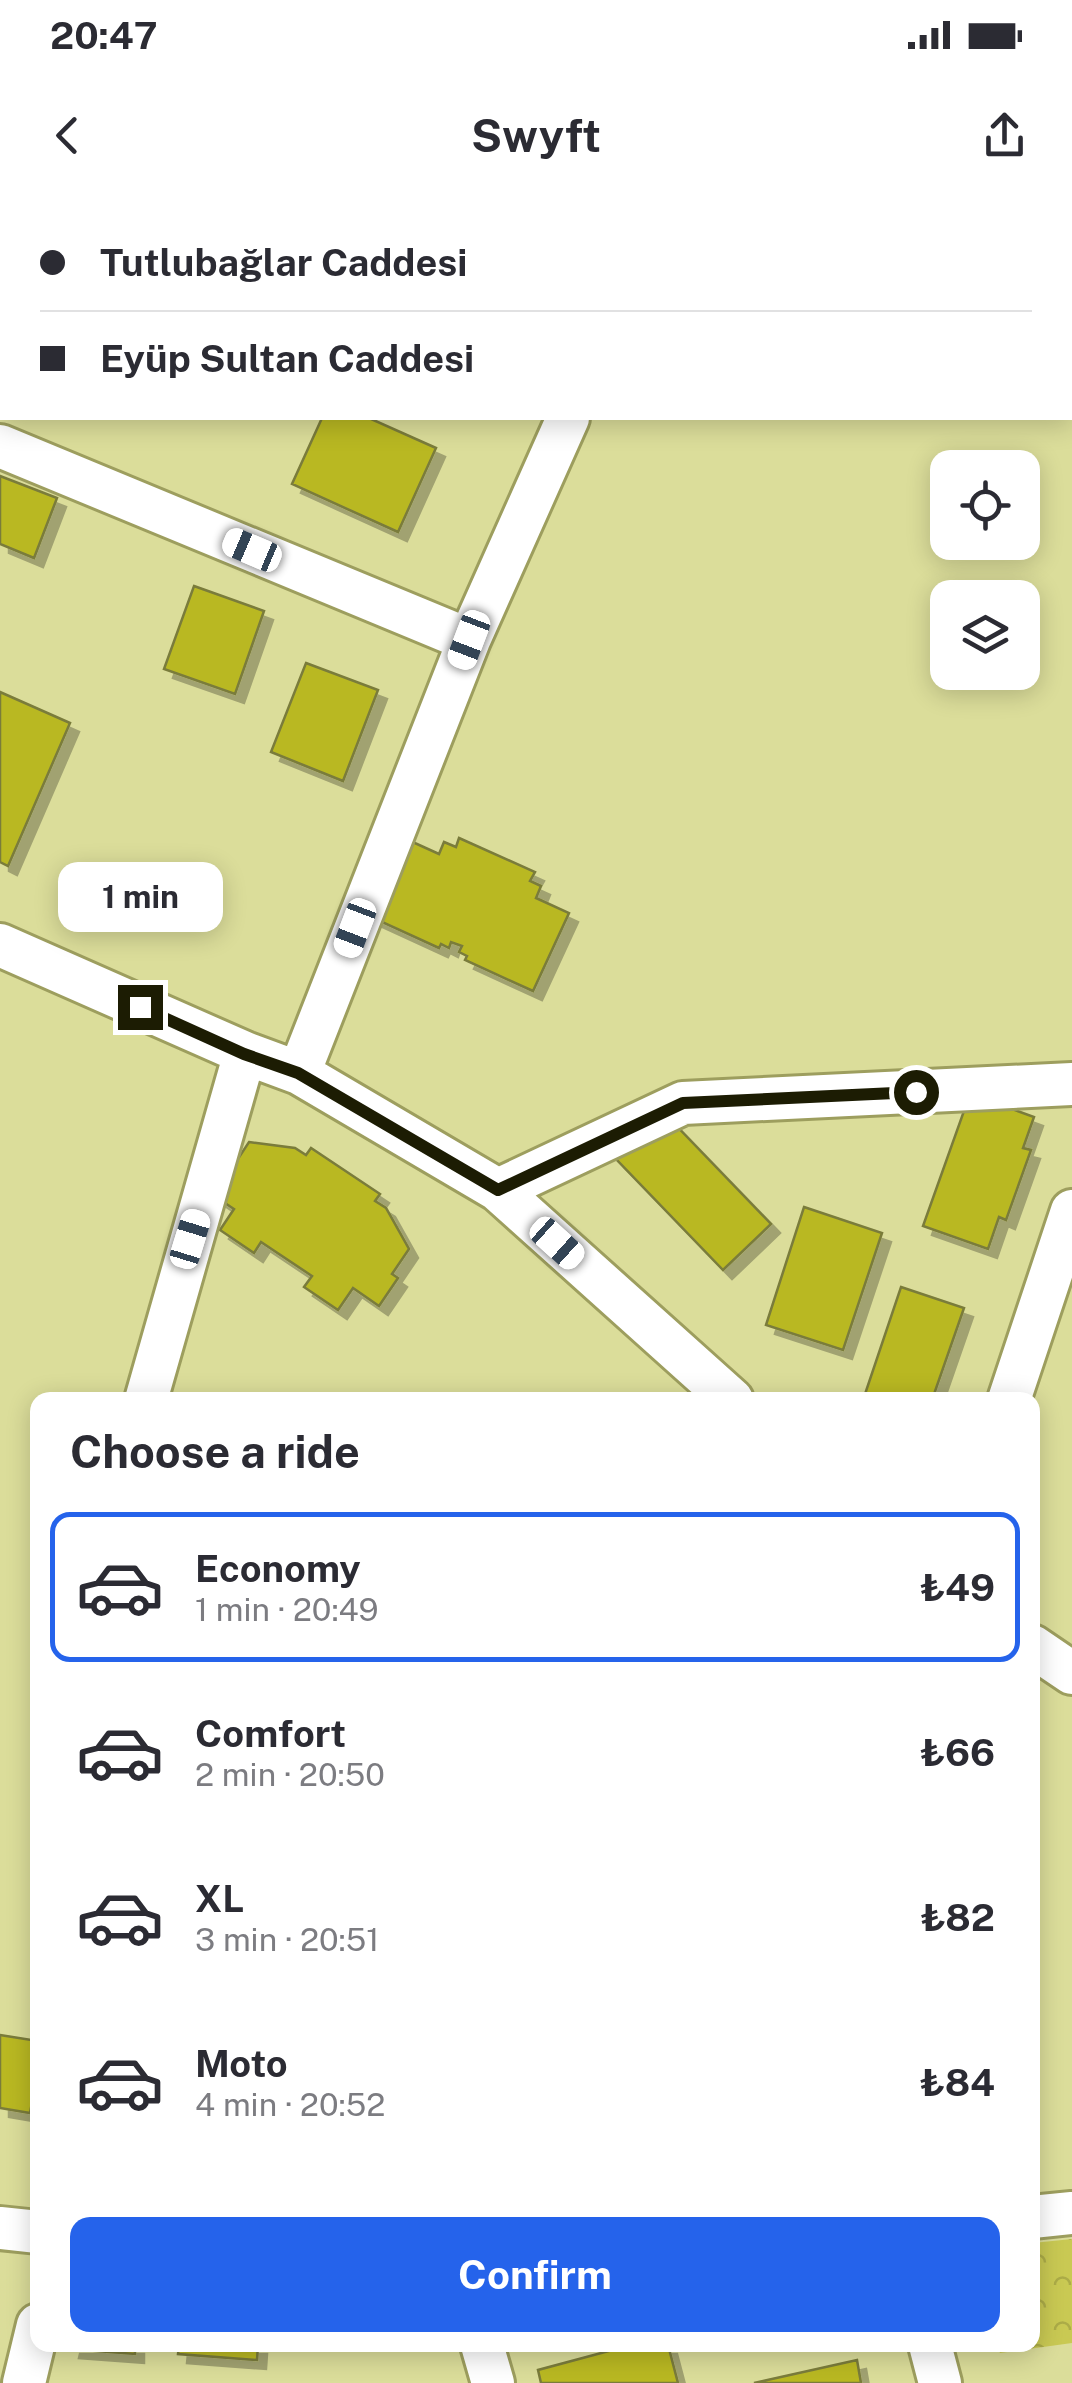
<!DOCTYPE html>
<meta charset="utf-8">
<style>
body{margin:0;font-family:"Public Sans",sans-serif;background:#f2f2f3;color:#2b2b33;height:100vh;display:flex;flex-direction:column;font-size:38px;white-space:nowrap}
*{box-sizing:border-box;margin:0}
p{font-size:32px;color:#7c7c81}
.icon{flex:none;width:55px;height:55px;fill:none;stroke:currentColor;stroke-width:2;stroke-linecap:round;stroke-linejoin:round}
.map{position:relative;flex:1;overflow:hidden}
.drawer{position:absolute;left:30px;top:1192px;width:1010px;height:960px;display:flex;flex-direction:column;background:#fff;border-radius:20px;box-shadow:0 5px 25px #0003}
.drawer>*{flex:none}
.guide{position:absolute;left:0px;top:0px;width:1072px;height:220px;box-shadow:0 5px 25px #0003;display:grid;align-content:center;height:220px;padding:0 40px;background:#fff}
.buttons{position:absolute;left:930px;top:250px;display:grid;gap:20px}
.buttons a{display:grid;place-items:center;width:110px;height:110px;border-radius:20px;background:#fff;box-shadow:0 5px 25px #0003;font-size:50px}
.end{position:absolute;width:45px;height:45px;margin:-22px;border:12px solid #1c1c03;background:#fff;box-shadow:0 0 0 5px #fff}
.from{border-radius:50%}
.bubble{position:absolute;height:70px;border-radius:20px;background:#fff;box-shadow:0 5px 25px #0003;font-size:32px;font-weight:700;line-height:70px;text-align:center}
.car{position:absolute;width:30px;height:60px;margin:-30px -15px;border-radius:12px;box-shadow:0 0 8px 2px #0007;background:linear-gradient(#fff 24%,#345 0 40%,#fff 0 76%,#345 0 86%,#fff 0)}
.guide b{display:flex;align-items:center;gap:35px;height:95px;font-size:38px}
.guide b+b{border-top:2px solid #e1e1e2}
.guide i{width:25px;height:25px;background:#2b2b33}
ul{padding:0;list-style:none}
li{display:flex;align-items:center;gap:30px;height:150px;margin:0 20px 15px;padding:0 20px;border:5px solid transparent;border-radius:20px}
li div{flex:1}
li b{display:block;font-size:38px}
li em{font-style:normal;font-weight:700}
li.current{border-color:#2563eb}
li>.icon{width:90px;height:90px;stroke-width:1.5}
h2{padding:0 40px;font-size:45px;line-height:120px}
.primary-button{display:flex;gap:20px;margin-top:auto;padding:20px 40px}
.primary-button a{flex:1;height:115px;border-radius:20px;background:#2563eb;color:#fff;font-size:40px;font-weight:700;line-height:115px;text-align:center}
.status{display:flex;justify-content:space-between;align-items:center;height:70px;padding:0 50px;background:#fff;direction:ltr}
.status svg{height:28px;fill:currentColor}
header{display:flex;justify-content:space-between;align-items:center;height:130px;padding:0 40px;background:#fff;font-size:45px;font-weight:700}
.map>svg:first-child{display:block}
.park{fill:url(#park-crowns)}
.building{fill:#b9b823;stroke:#7a7b3b;stroke-width:2.5;filter:url(#shadow)}
.lines{fill:none;stroke-linecap:round;stroke-linejoin:round}
.minor-casing{stroke:#9d9e5e;stroke-width:48}
.minor{stroke:#fff;stroke-width:42}
.route{stroke:#1c1c03;stroke-width:12}
</style>
<div class="status"><b>20:47</b><svg viewBox="0 0 49 12"><path d="M0 12V9h3v3zM5 12V6h3v6zM10 12V3h3v9zM15 12V0h3v12zM26 1h20v11H26zM47 4h2v5h-2z"/></svg></div>
<header><svg class="icon" aria-label="back" viewBox="0 0 24 24"><path d="M15 5l-7 7 7 7"/></svg>Swyft<svg class="icon" aria-label="share" viewBox="0 0 24 24"><path d="M12 15V3M7 8l5-5 5 5M5 13v7h14v-7"/></svg></header>
<div class="map">
<svg width="1072" height="2183" viewBox="0 0 1072 2183">
<defs>
<pattern id="park-crowns" width="20" height="18" patternUnits="userSpaceOnUse" patternTransform="scale(2.5)"><rect width="20" height="18" fill="#c9c953"/><path d="M2 6a3 3 0 1 1 6 0M12 15a3 3 0 1 1 6 0" fill="none" stroke="#acac47"/></pattern>
<filter id="shadow"><feDropShadow dx="9" dy="9" stdDeviation="0" flood-color="#0004"/></filter>
</defs>
<rect width="100%" height="100%" fill="#dbdd9a"/>
<path class="park" d="M1072,2039V2143L1000,2153L996,2145H1032L1033,2043Z"/>
<path class="building" d="M322,218H369L436,248L398,332L292,284Z
M0,276L57,298L34,358L0,344Z
M194,386L264,411L235,494L164,469Z
M306,463L378,490L343,581L271,552Z
M0,492L70,523L8,666L0,662Z
M459,638L535,672L530,681L541,686L536,698L569,713L533,791L465,760L467,756L459,752L462,746L451,742L449,748L441,744L439,748L371,717L406,639L439,654L444,642L456,647Z
M970,894L1034,917L1023,948L1031,950L1006,1020L999,1017L988,1049L923,1026Z
M664,913L771,1024L723,1070L616,959Z
M249,942L295,948L306,955L311,948L380,994L375,1001L386,1008L409,1049L392,1074L398,1078L379,1106L353,1088L338,1110L304,1087L312,1076L261,1042L254,1053L220,1030L234,1009L207,991L232,968Z
M804,1007L882,1033L843,1150L766,1125Z
M901,1087L964,1108L932,1200H863Z
M0,1835L38,1841V1871L30,1913L0,1908Z
M71,2145H135V2154L70,2149Z
M179,2145H258L257,2160L178,2154Z
M631,2145H668L678,2183H541L538,2170Z
M857,2160L861,2183H754Z"/>
<g class="lines">
<defs>
<path id="minor" d="M402,0L409,2
M657,2V0
M0,246L469,440
M0,745L245,853L299,873L498,990L732,1200
M299,873L469,440L568,218
M498,990L683,903L1072,884
M146,1200L245,853
M1009,1200L1072,1011
M1032,1446L1072,1473
M1032,2017L1072,2013
M0,2028L38,2032
M482,2145L493,2183
M930,2145L940,2183
M24,2183L38,2125"/>
</defs>
<use href="#minor" class="minor-casing"/>
<use href="#minor" class="minor"/>
</g>
<g class="lines">
<path class="route" d="M140,807L244,854L298,873L498,990L683,903L916,892"/>
</g>
</svg>
<div class="buttons">
<a><svg class="icon" aria-label="locate" viewBox="0 0 24 24"><circle cx="12" cy="12" r="6"/><path d="M12 2v4M12 18v4M2 12h4M18 12h4"/></svg></a>
<a><svg class="icon" aria-label="layers" viewBox="0 0 24 24"><path d="M12 4l9 5-9 5-9-5zM3 14l9 5 9-5"/></svg></a>
</div>
<i class="end from" style="left:916px;top:892px"></i>
<i class="end" style="left:140px;top:807px"></i>
<div class="bubble" style="left:58px;top:662px;width:165px">1 min</div>
<i class="car" style="left:252px;top:350px;rotate:293deg"></i>
<i class="car" style="left:469px;top:440px;rotate:201deg"></i>
<i class="car" style="left:355px;top:728px;rotate:201deg"></i>
<i class="car" style="left:190px;top:1039px;rotate:17deg"></i>
<i class="car" style="left:557px;top:1043px;rotate:132deg"></i>
<div class="guide">
<b><i class="from"></i>Tutlubağlar Caddesi</b>
<b><i></i>Eyüp Sultan Caddesi</b>
</div>
<section class="drawer">
<h2>Choose a ride</h2>
<ul>
<li class="current"><svg class="icon" aria-label="car" viewBox="0 0 24 24"><path d="M5 17H2v-5l4-1 3-4h7l3 4 3 1v5h-3M9 17h6M6 11h13"/><circle cx="7" cy="17" r="2"/><circle cx="17" cy="17" r="2"/></svg><div><b>Economy</b><p>1 min · 20:49</p></div><em>₺49</em></li>
<li><svg class="icon" aria-label="car" viewBox="0 0 24 24"><path d="M5 17H2v-5l4-1 3-4h7l3 4 3 1v5h-3M9 17h6M6 11h13"/><circle cx="7" cy="17" r="2"/><circle cx="17" cy="17" r="2"/></svg><div><b>Comfort</b><p>2 min · 20:50</p></div><em>₺66</em></li>
<li><svg class="icon" aria-label="car" viewBox="0 0 24 24"><path d="M5 17H2v-5l4-1 3-4h7l3 4 3 1v5h-3M9 17h6M6 11h13"/><circle cx="7" cy="17" r="2"/><circle cx="17" cy="17" r="2"/></svg><div><b>XL</b><p>3 min · 20:51</p></div><em>₺82</em></li>
<li><svg class="icon" aria-label="car" viewBox="0 0 24 24"><path d="M5 17H2v-5l4-1 3-4h7l3 4 3 1v5h-3M9 17h6M6 11h13"/><circle cx="7" cy="17" r="2"/><circle cx="17" cy="17" r="2"/></svg><div><b>Moto</b><p>4 min · 20:52</p></div><em>₺84</em></li>
</ul>
<div class="primary-button"><a>Confirm</a></div>
</section>
</div>
